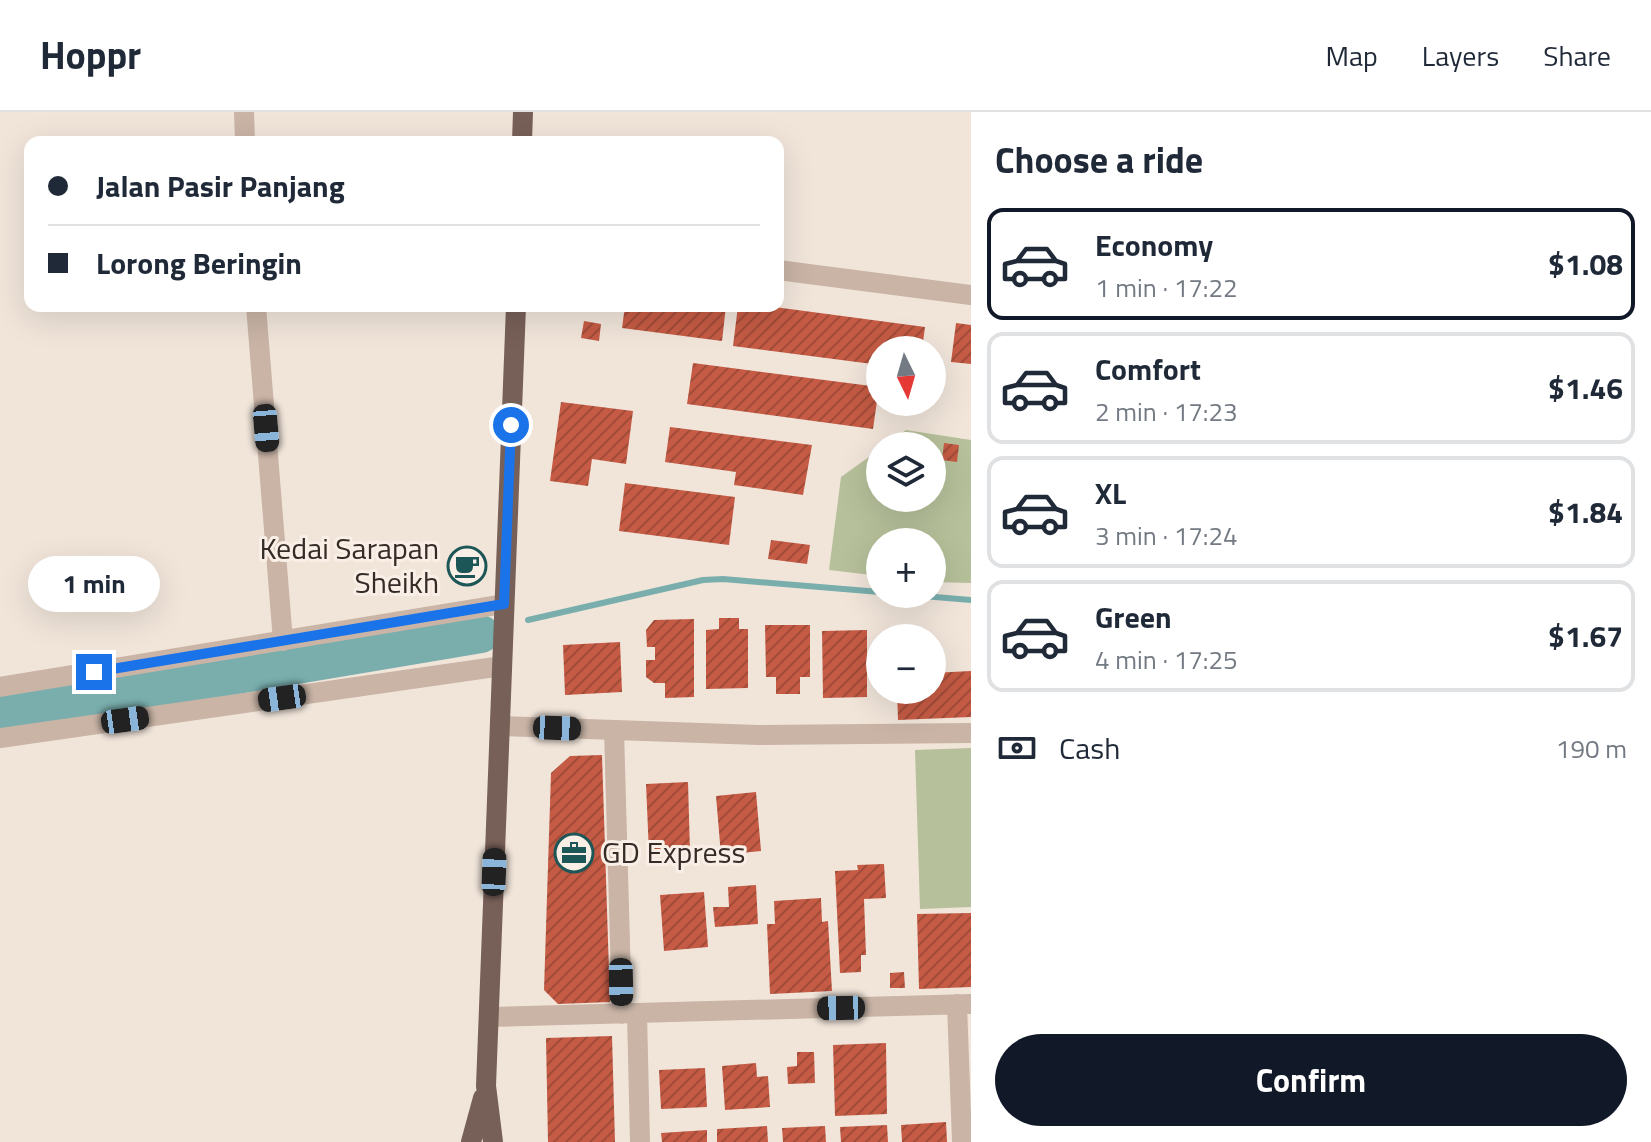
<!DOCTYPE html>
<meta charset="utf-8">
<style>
body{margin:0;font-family:"Titillium Web",sans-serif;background:#f2f2f3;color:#1f2937;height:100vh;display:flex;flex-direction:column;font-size:30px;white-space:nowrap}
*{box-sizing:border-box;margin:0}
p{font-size:26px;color:#747a83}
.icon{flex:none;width:44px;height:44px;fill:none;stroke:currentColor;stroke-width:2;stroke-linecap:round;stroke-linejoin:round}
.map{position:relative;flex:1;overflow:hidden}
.drawer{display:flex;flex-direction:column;background:#fff;width:680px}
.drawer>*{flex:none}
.top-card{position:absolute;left:24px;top:24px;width:760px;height:176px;border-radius:16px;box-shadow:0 8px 32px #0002;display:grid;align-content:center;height:176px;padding:0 24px;background:#fff}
.needle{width:52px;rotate:175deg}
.buttons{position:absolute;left:866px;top:224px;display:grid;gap:16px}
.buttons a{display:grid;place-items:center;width:80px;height:80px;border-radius:50%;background:#fff;box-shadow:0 8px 32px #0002;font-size:40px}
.end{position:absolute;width:36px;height:36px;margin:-18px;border:10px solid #1a73e8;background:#fff;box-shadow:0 0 0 4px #fff}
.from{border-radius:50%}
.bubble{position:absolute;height:56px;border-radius:28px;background:#fff;box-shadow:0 8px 32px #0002;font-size:26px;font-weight:700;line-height:56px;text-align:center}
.car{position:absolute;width:24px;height:48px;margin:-24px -12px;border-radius:10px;box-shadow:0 0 6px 2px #0007;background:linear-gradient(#222 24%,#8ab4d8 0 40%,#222 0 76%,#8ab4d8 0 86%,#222 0)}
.top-card b{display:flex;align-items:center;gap:28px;height:76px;font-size:30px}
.top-card b+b{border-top:2px solid #e0e1e3}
.top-card i{width:20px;height:20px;background:#1f2937}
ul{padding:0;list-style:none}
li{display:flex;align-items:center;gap:24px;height:112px;margin:0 16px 12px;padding:0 8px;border:4px solid #e0e1e3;border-radius:16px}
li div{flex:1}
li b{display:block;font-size:30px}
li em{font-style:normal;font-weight:700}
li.on{border-color:#111827}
li>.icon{width:72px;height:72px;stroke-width:1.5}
h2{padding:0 24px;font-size:36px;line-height:96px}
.pay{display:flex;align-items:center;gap:20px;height:88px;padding:0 24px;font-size:30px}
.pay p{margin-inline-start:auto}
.cta{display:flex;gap:16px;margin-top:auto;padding:16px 24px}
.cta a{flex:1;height:92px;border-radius:48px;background:#111827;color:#fff;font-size:32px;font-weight:700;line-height:92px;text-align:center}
header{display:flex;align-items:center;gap:48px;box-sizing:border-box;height:112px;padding:0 40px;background:#fff;border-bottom:2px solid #e0e1e3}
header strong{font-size:38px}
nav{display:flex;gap:44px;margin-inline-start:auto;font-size:28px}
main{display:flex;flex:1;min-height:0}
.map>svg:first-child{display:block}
.pitch{fill:#b6c09a}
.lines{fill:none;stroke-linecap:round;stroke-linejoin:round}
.stream{stroke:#79aead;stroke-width:6}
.river{stroke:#79aead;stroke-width:38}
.building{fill:url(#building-hatch)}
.minor{stroke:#c9b4a6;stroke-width:20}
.major{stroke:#776058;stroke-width:20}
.route{stroke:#1a73e8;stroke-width:10}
.labels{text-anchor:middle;stroke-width:6;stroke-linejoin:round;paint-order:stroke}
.poi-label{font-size:30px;fill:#352b27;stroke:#f9efe6;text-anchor:end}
</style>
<header>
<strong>Hoppr</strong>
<nav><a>Map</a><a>Layers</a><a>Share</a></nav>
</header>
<main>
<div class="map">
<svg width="971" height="1030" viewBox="0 0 971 1030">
<defs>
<pattern id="building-hatch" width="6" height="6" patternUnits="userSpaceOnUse" patternTransform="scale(2)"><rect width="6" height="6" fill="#c55b44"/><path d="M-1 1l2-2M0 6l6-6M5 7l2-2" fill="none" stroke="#a14b39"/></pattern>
</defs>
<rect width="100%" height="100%" fill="#f1e5da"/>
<path class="pitch" d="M906,318L971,328V471L932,470V430H880V464L829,458L841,365L880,337V386H932V334H884Z
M971,636V795L920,797L915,638Z"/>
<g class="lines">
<path class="stream" d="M899,482L971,488
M528,508L703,468L723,467L880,480"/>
<path class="river" d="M0,603L481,522"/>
</g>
<path class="building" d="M625,194H726L722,229L622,216Z
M738,194H767L925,215L922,238H880V253L733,234Z
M584,209L601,212L599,229L581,226Z
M956,211L971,213V252L951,250Z
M693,251L879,275L873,317L687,292Z
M561,290L633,299L626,352L592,347L588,374L550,369Z
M670,315L812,333L803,383L734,373L736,360L665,350Z
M905,325L919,327L918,334H903Z
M944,331L959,333L957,350L942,348Z
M625,371L735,385L729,433L619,419Z
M771,428L810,433L807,452L768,447Z
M719,506H739V517H748V576L706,577V518L719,517Z
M694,507V585L665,586V571H654L646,565V548H655V535H647L646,518L654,508Z
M765,513H810V565H800V582H776V565H766Z
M867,518V585L823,586L822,519Z
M620,530L622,580L565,583L563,533Z
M971,559V605L898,608L897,578H932V561Z
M602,643L610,890L558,892L544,878L551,661L570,644Z
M688,670L690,740L649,741L646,672Z
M756,680L761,739L721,743L716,684Z
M884,752L886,786L864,787L866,843H861V860L840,861L835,759L858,758L857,753Z
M756,773L758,812L715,815L713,795H729L728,775Z
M704,780L708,835L664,839L660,783Z
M821,786L822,810L828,809L832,879L770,882L767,812H775L774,789Z
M971,801V875L919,877L917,802Z
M904,860L905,876H890V861Z
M612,924L615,1030H548L546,926Z
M886,931L887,1002L835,1004L833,933Z
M797,940H814L815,971L788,972L787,955L797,954Z
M756,951L757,965L768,964L770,995L725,998L722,954Z
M705,956L707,995L661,997L659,958Z
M946,1010L947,1030H902L901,1013Z
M887,1013L888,1030H841L840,1015Z
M767,1014L768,1030H717V1017Z
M825,1014L826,1030H783L782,1016Z
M707,1018V1030H662L661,1021Z"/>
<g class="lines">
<path class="minor" d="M244,0L245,30
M778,158L971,183
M256,194L283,529
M0,575L504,492
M500,614L758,623L971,621
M614,618L622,902
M0,626L502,554
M957,892L962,1030
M637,901L640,1030
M489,905L971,892"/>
<path class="major" d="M522,30L523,0
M471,1030L483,986
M493,1030L486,974L516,194"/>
</g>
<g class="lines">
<path class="route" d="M94,560L504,492L511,313"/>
</g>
<defs>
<symbol id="cafe-ring" viewBox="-11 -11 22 22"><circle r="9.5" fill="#f9efe6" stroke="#1d5656" stroke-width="1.5"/><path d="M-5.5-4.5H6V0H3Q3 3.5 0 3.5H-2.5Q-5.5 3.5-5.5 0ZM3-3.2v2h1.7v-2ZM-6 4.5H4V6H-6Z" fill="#1d5656"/></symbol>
<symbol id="office-ring" viewBox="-11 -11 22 22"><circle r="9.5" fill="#f9efe6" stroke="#1d5656" stroke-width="1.5"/><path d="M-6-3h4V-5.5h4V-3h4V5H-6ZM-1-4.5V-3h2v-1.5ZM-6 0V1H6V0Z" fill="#1d5656"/></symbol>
</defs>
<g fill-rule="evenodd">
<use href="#cafe-ring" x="445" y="432" width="44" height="44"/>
<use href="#office-ring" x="552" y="719" width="44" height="44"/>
</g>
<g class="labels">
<g class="poi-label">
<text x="439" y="447">Kedai Sarapan<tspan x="439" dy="34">Sheikh</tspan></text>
<text x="602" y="751" text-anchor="start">GD Express</text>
</g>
</g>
</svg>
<div class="buttons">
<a><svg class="needle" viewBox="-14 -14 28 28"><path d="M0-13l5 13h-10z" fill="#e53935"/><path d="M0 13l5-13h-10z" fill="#747a83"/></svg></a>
<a><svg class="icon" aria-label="layers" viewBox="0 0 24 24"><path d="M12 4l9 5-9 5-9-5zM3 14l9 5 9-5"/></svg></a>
<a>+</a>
<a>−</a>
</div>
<i class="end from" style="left:511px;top:313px"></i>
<i class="end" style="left:94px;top:560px"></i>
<div class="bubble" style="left:28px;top:444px;width:132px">1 min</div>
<i class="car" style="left:266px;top:316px;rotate:175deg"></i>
<i class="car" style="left:282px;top:586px;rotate:262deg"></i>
<i class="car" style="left:125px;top:608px;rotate:82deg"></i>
<i class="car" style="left:557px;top:616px;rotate:92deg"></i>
<i class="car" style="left:494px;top:760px;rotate:2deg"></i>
<i class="car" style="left:621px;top:870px;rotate:179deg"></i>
<i class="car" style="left:841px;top:896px;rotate:269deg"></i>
<div class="top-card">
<b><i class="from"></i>Jalan Pasir Panjang</b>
<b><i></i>Lorong Beringin</b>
</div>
</div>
<section class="drawer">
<h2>Choose a ride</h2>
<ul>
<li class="on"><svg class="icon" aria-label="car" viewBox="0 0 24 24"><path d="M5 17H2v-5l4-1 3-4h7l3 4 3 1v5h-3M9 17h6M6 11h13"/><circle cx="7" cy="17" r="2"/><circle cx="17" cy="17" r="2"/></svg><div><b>Economy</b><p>1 min · 17:22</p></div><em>$1.08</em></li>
<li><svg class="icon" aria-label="car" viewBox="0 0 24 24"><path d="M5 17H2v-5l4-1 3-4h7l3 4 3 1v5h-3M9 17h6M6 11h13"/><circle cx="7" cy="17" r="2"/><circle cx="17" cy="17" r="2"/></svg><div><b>Comfort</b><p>2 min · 17:23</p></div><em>$1.46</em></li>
<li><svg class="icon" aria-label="car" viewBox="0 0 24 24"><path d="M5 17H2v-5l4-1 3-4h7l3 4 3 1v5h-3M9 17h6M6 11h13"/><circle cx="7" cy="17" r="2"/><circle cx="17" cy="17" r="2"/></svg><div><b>XL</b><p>3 min · 17:24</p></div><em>$1.84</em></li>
<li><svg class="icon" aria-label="car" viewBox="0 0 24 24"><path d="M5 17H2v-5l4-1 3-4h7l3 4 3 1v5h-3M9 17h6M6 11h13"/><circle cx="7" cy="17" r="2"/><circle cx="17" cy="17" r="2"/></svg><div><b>Green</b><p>4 min · 17:25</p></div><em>$1.67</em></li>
</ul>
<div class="pay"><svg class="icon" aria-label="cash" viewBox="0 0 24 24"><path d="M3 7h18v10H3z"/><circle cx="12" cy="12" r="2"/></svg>Cash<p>190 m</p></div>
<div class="cta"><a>Confirm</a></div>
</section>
</main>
